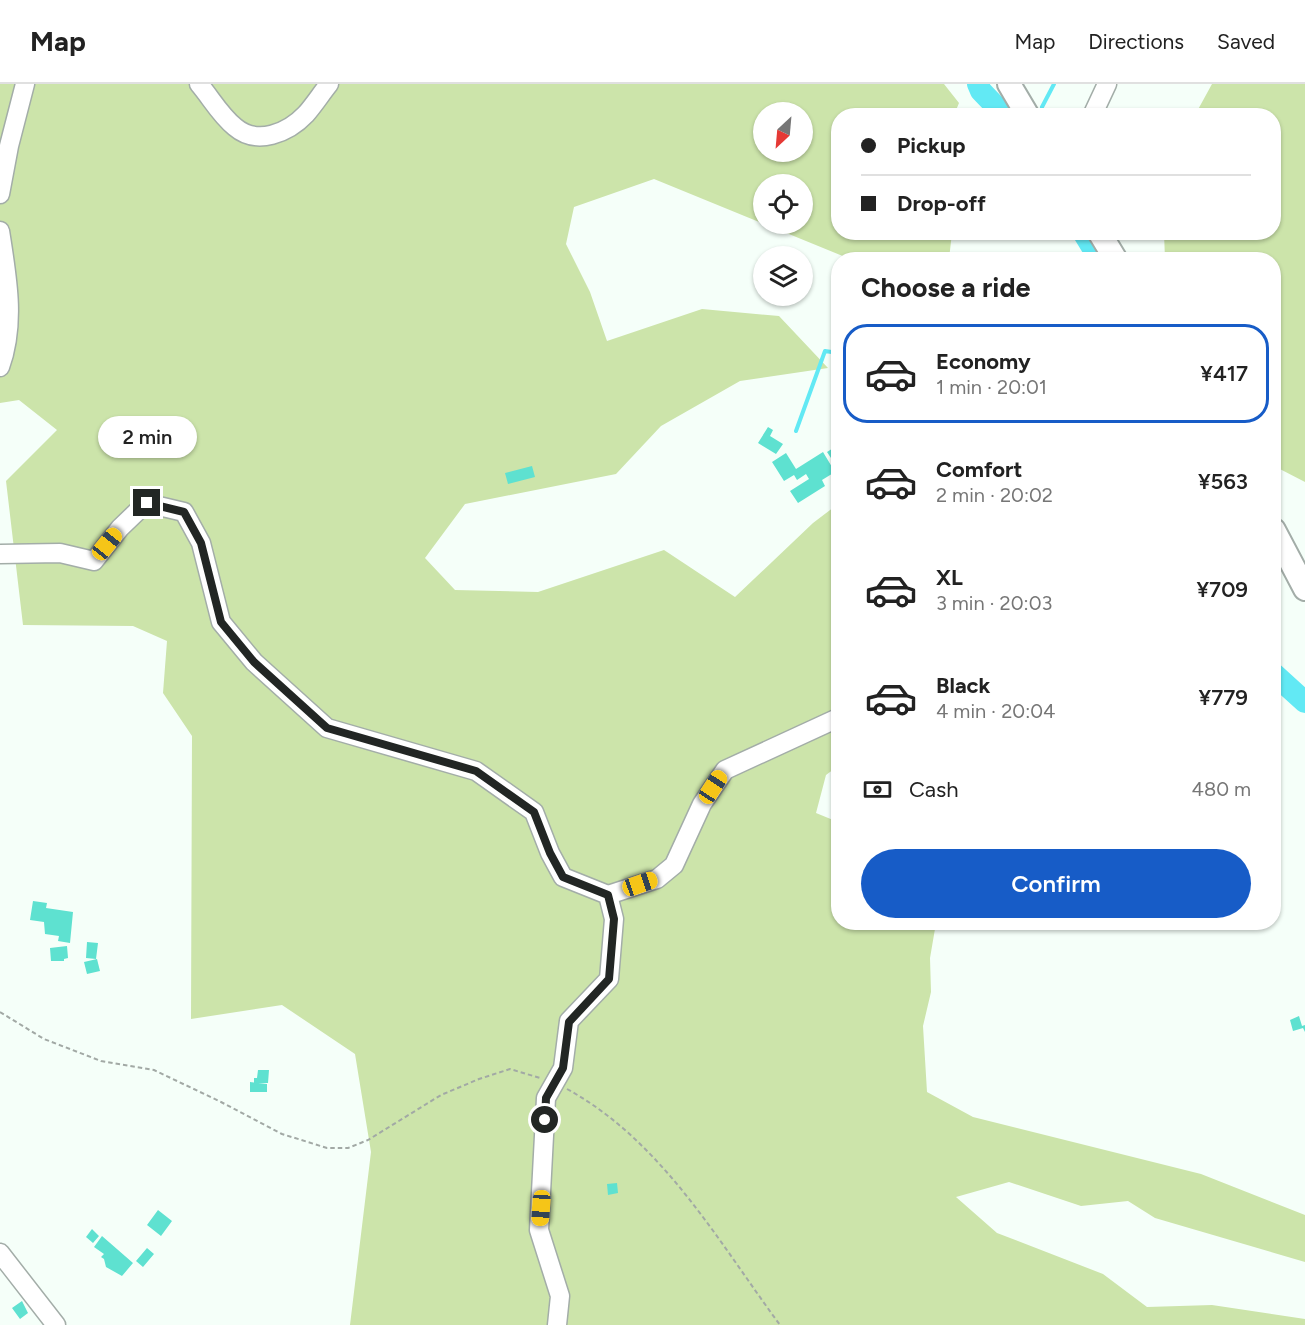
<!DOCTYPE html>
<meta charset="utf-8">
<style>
body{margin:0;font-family:Figtree,sans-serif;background:#f2f2f2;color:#222;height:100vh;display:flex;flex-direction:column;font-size:22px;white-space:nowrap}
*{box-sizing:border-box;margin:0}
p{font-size:20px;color:#767676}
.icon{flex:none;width:33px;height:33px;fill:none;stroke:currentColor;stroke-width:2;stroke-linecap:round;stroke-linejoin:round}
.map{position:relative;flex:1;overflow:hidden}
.panel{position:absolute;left:831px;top:168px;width:450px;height:678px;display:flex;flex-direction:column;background:#fff;border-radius:24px;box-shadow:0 2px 4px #0004}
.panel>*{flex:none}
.hud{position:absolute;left:831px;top:24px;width:450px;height:132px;border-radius:24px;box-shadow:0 2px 4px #0004;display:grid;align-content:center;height:132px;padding:0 30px;background:#fff}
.needle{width:39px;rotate:206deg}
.buttons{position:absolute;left:753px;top:18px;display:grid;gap:12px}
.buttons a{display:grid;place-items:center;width:60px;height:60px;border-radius:50%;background:#fff;box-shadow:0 2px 4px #0004;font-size:30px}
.end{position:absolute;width:27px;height:27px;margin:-14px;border:8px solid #222624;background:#fff;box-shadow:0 0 0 3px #fff}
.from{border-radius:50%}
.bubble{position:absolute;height:42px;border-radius:21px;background:#fff;box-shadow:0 2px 4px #0004;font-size:20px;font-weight:600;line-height:42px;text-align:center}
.car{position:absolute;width:18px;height:36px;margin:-18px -9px;border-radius:8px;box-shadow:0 0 4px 2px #0007;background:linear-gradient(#f5c518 24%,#345 0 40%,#f5c518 0 76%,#345 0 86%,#f5c518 0)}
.hud b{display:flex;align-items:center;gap:21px;height:57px;font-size:22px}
.hud b+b{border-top:2px solid #e0e0e0}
.hud i{width:15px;height:15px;background:#222}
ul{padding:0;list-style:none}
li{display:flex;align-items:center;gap:18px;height:99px;margin:0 12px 9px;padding:0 18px;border:3px solid transparent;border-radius:24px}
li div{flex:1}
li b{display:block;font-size:22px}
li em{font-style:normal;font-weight:600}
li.active{border-color:#175cc7}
li>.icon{width:54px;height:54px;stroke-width:1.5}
h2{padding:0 30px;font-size:27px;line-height:72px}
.pay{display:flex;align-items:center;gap:15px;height:66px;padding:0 30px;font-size:22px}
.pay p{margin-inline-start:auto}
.button{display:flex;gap:12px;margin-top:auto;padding:12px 30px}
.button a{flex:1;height:69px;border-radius:36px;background:#175cc7;color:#fff;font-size:24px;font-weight:600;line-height:69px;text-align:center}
header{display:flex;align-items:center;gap:36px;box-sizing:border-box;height:84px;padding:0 30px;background:#fff;border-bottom:2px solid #e0e0e0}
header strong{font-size:28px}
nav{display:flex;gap:33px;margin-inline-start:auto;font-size:21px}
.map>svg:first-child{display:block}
.green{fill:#cce4aa;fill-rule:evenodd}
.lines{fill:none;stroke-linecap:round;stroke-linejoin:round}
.stream{stroke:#62e9f4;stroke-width:4}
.river{stroke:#62e9f4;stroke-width:22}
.building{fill:#5ee1d0}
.minor-casing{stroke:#a3ada8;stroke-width:21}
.major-casing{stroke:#a3ada8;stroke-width:26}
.path{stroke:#a2a9a5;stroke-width:2;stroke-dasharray:4.5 3;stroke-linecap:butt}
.minor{stroke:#fff;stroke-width:18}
.major{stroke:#fff;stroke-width:22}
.route{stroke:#222624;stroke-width:8}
</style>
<header>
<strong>Map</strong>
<nav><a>Map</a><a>Directions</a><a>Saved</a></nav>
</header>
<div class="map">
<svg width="1305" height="1241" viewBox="0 0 1305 1241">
<rect width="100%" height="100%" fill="#f5fff9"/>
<path class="green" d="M0,0H944L959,19L954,31L838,32V148L952,149L949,175H850L654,95L574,123L566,160L590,208L607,257L702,225L779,232L828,284L740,297L661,342L616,390L465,420L425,474L455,506L538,508L664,466L735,513L813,439L838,420V682L826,691L816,729L838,738V838L936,839L930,874L931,908L923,942L927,1008L973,1033L1201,1090L1305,1131V1178L1155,1134L1128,1117L1081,1122L1009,1098L956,1113L997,1149L1103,1190L1147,1223L1212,1221L1305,1235V1241H350L371,1068L355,970L282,921L191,935L192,652L163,609L167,557L133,542L23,541L6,397L57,346L19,316L0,319ZM764,28H802V68H764ZM764,100H802V140H764Z
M1212,0H1305V398L1274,382V176L1165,175L1164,149L1274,148V32L1195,31Z"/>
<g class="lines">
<path class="stream" d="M1042,23L1054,0
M796,347L825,267L838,269"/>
<path class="river" d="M978,0L981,7L1005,32
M1083,148L1100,176
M1274,590L1305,618"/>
</g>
<path class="building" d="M768,343L773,346L770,352L783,360L776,370L758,359Z
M838,361V373L833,377L827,368Z
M823,368L835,388L822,396L825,402L798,419L790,407L809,395L806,390L797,396L794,391L784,397L772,378L786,369L796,385Z
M532,382L535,393L508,400L505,389Z
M33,817L47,819L46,824L73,828L70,859L58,857L59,852L45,850L44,838L30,836Z
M87,858L98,859L96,875L86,874Z
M67,862L68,874L64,875V877H51L50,864Z
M97,875L100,887L87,890L84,878Z
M1299,932L1302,942L1305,941V948L1303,944L1293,947L1290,936Z
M258,986H269L268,999H254V994H257Z
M250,998L267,1000V1008H250Z
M617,1099L618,1109L608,1111L607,1100Z
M158,1126L172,1137L161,1152L147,1141Z
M92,1145L99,1152L93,1159L86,1153Z
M102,1152L133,1179L122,1192L106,1183L104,1175L101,1173L104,1170L94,1163Z
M147,1164L154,1170L143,1183L136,1177Z
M22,1217L28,1229L20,1235L12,1224Z"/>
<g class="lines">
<defs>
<path id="minor" d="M199,0C211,14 220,31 235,43C257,62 288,49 306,30C314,21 321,10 329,0
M1092,32L1107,0
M0,110L9,62L25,0
M0,147C7,192 16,239 0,283
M0,470L60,469L94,477L120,444L146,419L184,428L201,459L221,538L254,578L327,644L476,687L534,728L550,769L563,793L608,811L657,795L674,781L702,720L725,686L838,634
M0,1169L56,1241
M557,1241L560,1212L539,1146L546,1014L563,984L569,937L609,895L614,835L608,811"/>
<path id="major" d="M1009,0L1028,32
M1099,148L1116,176
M1274,446L1305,505"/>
</defs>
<use href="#minor" class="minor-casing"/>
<use href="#major" class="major-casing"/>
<path class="path" d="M0,928L44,955L101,977L154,986L221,1018L282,1050L327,1064H348L368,1056L441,1011L479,995L510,985L540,994
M567,1005C662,1057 718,1157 780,1241"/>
<use href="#minor" class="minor"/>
<use href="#major" class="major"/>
</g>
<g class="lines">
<path class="route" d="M147,419L184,428L201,459L221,538L254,578L327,644L476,687L534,728L550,769L563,793L608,811L614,835L609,895L569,938L563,984L546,1014L545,1036"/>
</g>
</svg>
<div class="buttons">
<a><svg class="needle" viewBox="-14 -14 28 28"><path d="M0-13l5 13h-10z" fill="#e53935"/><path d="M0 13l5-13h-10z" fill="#767676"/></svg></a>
<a><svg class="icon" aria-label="locate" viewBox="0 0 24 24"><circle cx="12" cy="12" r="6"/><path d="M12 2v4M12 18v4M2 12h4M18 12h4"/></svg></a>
<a><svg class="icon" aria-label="layers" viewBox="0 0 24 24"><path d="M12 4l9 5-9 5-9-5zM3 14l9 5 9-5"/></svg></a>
</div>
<i class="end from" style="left:545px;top:1036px"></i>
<i class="end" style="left:147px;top:419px"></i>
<div class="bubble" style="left:98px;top:332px;width:99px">2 min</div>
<i class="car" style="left:107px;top:460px;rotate:39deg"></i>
<i class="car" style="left:713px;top:703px;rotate:33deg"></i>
<i class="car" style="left:640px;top:800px;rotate:71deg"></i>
<i class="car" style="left:541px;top:1124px;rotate:184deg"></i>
<div class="hud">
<b><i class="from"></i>Pickup</b>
<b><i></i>Drop-off</b>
</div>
<section class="panel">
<h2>Choose a ride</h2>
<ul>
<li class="active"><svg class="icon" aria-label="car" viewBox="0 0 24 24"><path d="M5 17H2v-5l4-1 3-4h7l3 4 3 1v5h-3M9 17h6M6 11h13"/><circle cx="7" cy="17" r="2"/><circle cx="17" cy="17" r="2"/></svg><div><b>Economy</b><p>1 min · 20:01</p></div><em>¥417</em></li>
<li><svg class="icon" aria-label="car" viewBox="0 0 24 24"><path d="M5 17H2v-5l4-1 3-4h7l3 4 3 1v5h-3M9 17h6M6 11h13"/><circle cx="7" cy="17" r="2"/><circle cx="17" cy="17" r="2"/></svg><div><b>Comfort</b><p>2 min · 20:02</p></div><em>¥563</em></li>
<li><svg class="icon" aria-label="car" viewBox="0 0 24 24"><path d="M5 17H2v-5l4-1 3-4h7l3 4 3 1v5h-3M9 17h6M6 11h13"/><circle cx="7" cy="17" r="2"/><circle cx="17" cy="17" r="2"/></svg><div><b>XL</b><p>3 min · 20:03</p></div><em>¥709</em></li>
<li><svg class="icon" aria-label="car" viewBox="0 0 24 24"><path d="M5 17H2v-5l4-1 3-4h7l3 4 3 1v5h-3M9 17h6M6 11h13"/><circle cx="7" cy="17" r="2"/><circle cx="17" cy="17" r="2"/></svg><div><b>Black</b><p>4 min · 20:04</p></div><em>¥779</em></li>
</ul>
<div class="pay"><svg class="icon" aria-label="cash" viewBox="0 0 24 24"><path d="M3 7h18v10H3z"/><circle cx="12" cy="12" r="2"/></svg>Cash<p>480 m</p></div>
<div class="button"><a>Confirm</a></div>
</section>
</div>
